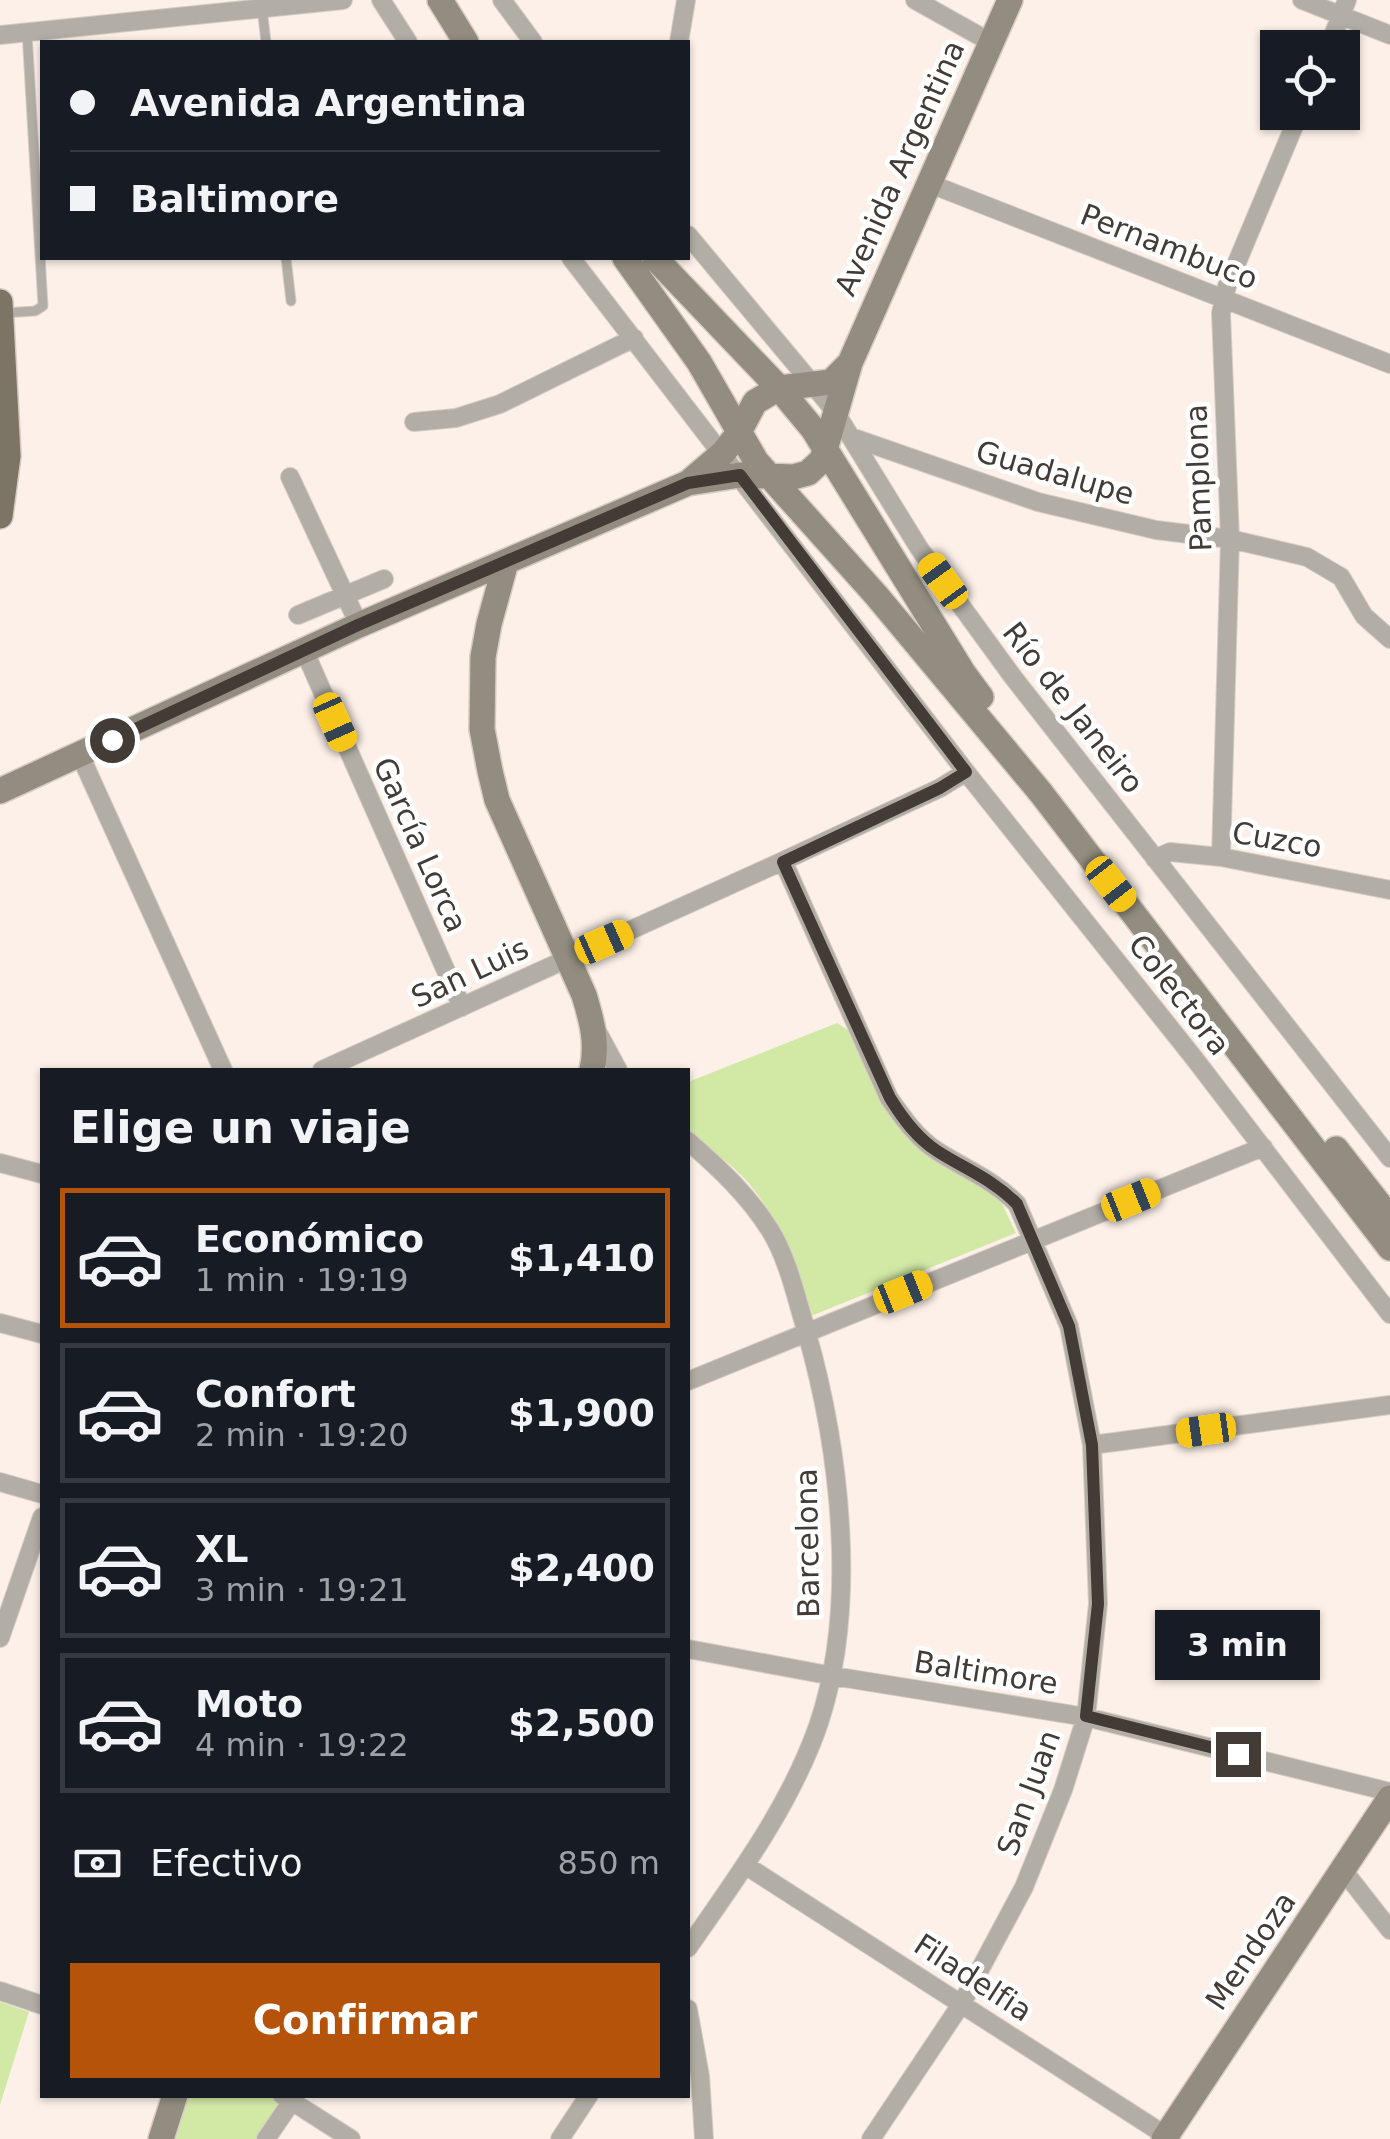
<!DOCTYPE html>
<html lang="es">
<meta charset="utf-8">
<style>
body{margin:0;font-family:"DejaVu Sans",sans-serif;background:#20242c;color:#f1f3f6;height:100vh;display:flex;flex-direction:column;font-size:38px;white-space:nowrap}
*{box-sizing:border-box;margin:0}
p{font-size:32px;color:#9ea1a6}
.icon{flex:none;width:55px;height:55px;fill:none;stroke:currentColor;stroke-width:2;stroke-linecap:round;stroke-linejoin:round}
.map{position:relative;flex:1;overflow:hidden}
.panel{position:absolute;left:40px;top:1068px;width:650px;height:1030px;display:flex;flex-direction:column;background:#171b24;border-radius:0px;box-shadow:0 2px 8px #0004}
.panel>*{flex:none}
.hud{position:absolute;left:40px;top:40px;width:650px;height:220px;border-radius:0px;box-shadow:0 2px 8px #0004;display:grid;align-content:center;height:220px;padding:0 30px;background:#171b24}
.buttons{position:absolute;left:1260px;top:30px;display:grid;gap:20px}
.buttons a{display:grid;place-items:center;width:100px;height:100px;border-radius:0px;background:#171b24;box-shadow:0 2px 8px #0004;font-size:50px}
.end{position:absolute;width:45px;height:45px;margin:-22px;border:12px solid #433b35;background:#fff;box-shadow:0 0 0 5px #fff}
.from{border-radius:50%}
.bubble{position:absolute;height:70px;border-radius:0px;background:#171b24;box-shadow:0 2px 8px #0004;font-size:32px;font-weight:800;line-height:70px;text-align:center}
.car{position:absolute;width:30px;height:60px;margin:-30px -15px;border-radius:12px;box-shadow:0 0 8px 2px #0007;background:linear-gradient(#f5c518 24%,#345 0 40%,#f5c518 0 76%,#345 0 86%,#f5c518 0)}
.hud b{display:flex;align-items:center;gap:35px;height:95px;font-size:38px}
.hud b+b{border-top:2px solid #363941}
.hud i{width:25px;height:25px;background:#f1f3f6}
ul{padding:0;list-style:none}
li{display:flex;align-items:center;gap:30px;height:140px;margin:0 20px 15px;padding:0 10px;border:5px solid #363941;border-radius:0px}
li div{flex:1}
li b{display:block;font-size:38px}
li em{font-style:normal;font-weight:800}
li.on{border-color:#b45309}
li>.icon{width:90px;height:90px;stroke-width:1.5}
h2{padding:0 30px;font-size:45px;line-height:120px}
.pay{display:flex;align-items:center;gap:25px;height:110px;padding:0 30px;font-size:38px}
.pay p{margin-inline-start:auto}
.button{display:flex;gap:20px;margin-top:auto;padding:20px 30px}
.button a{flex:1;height:115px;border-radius:0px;background:#b45309;color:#fff;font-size:40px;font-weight:800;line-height:115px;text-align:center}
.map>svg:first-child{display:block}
.green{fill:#d2e9a6}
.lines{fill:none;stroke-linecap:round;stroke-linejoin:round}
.lane-casing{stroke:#d7ccc4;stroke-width:11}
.street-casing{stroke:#d7ccc4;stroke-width:20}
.secondary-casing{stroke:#d7ccc4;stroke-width:28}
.primary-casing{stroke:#d7ccc4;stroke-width:28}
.lane{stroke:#b2aea5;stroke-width:9}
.street{stroke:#b2aea5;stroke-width:18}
.secondary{stroke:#928d80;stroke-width:25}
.primary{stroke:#7c7565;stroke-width:25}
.route{stroke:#433b35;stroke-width:12}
.labels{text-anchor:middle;stroke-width:9;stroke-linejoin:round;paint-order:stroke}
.street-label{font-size:30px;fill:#433b35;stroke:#fff}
</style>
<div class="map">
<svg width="1390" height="2139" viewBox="0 0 1390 2139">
<rect width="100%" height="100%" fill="#fcf0e8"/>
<path class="green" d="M837,1023L854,1034L905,1134L999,1197L1016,1233L811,1316C794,1269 777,1210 741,1175C724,1158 704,1146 688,1128V1082Z
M0,2002L29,2012L0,2105Z
M185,2095H269L284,2102L260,2139H171Z"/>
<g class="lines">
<defs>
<path id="lane" d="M262,8L266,42
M286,258L291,301
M4,313L35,311L43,306L27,32"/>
<path id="street" d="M381,0L408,42
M502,0L533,42
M915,0L992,43
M1302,0L1390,35
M0,35L343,0
M679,42L686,0
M1328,48L1347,0
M928,183L1390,364
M688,235L834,410L919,548L1013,677L1390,1158
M571,258L966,772L1194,1058L1390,1314
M414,422L456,418L500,404L634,338
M851,437L1038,502L1156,530L1230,539L1307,557L1341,577L1364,616L1390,639
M290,477L359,625
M298,615L384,579
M304,650L462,1007
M80,755L223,1070
M1221,857L1230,539L1221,313L1227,286L1300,112
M1155,859L1170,852L1221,857L1390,890
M783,861L889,1098C903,1118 917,1138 937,1151C965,1169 994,1180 1017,1204L1069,1326L1092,1445L1098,1604L1086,1717L1063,1790L1024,1887L962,2003L871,2139
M597,1031L618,1070
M322,1070L783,861L940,788L966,772
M688,1141C719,1168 748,1195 770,1230C788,1259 796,1297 806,1330C840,1449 859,1606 818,1726C789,1808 737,1877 688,1948
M0,1163L42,1174
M0,1323L42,1334
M688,1381L1263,1147
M1092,1445L1390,1405
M0,1482L42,1494
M0,1638L42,1517
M688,1649L833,1676L1086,1717L1390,1792
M745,1865L1171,2139
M1343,1870L1390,1930
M0,1991L42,2005
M688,2009L700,2076L704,2139
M282,2095L351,2139
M266,2139L296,2095
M560,2139L589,2095"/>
<path id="secondary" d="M440,0L466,42
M625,258L699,362L756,461L876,595L1041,793L1390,1248
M655,258L779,388L813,429L964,674L981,697
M688,483L723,453L738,434L755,402L779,388L831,382L850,363
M506,562L489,624L483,657L482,729L490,771L497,800L584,995C592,1021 598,1043 592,1070
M0,791L359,625L688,483L740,475L793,477L808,473L822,460L850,363L1010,0
M1336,1149L1390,1218
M161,2139L175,2095
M1164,2139L1390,1798"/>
<path id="primary" d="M0,302L8,456L0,516"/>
</defs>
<use href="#lane" class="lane-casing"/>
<use href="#street" class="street-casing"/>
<use href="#secondary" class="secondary-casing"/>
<use href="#primary" class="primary-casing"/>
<use href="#lane" class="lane"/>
<use href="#street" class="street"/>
<use href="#secondary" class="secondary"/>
<use href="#primary" class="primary"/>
</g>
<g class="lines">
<path class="route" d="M112,740L358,625L688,483L740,475L966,772L940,788L783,862L890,1098C903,1119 917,1138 937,1151C965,1169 994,1180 1017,1204L1069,1326L1092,1445L1098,1604L1086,1716L1238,1754"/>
</g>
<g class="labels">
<g class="street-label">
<text transform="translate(900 168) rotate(-66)" y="10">Avenida Argentina</text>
<text transform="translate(1169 247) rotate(21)" y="10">Pernambuco</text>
<text transform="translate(1055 473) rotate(16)" y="10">Guadalupe</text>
<text transform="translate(1199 478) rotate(-92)" y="10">Pamplona</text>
<text transform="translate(1073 708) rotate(52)" y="10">Río de Janeiro</text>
<text transform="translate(1277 840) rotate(10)" y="10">Cuzco</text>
<text transform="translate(420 845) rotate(66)" y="10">García Lorca</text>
<text transform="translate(470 973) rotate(-25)" y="10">San Luis</text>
<text transform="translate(1179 995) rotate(52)" y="10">Colectora</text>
<text transform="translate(808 1543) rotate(-91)" y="10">Barcelona</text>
<text transform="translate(986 1673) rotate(9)" y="10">Baltimore</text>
<text transform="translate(1029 1793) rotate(-70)" y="10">San Juan</text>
<text transform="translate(1251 1951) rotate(-56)" y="10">Mendoza</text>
<text transform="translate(973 1978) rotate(33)" y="10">Filadelfia</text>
</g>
</g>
</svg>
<div class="buttons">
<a><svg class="icon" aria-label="locate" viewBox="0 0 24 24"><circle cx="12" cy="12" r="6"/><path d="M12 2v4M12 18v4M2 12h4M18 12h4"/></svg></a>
</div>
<i class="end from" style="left:112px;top:740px"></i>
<i class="end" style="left:1238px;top:1754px"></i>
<div class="bubble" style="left:1155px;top:1610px;width:165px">3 min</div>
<i class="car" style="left:943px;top:581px;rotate:324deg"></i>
<i class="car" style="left:335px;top:722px;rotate:156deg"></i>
<i class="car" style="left:1111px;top:884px;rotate:142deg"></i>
<i class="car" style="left:604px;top:942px;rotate:66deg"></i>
<i class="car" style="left:1131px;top:1200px;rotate:68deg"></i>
<i class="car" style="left:903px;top:1292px;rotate:68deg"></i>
<i class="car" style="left:1206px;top:1430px;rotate:262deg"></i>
<div class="hud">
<b><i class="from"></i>Avenida Argentina</b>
<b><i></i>Baltimore</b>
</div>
<section class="panel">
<h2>Elige un viaje</h2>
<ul>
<li class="on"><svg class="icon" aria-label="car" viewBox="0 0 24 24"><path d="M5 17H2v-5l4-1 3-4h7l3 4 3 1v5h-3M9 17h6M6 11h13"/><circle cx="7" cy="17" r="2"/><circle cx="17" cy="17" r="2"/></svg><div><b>Económico</b><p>1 min · 19:19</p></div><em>$1,410</em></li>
<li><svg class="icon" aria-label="car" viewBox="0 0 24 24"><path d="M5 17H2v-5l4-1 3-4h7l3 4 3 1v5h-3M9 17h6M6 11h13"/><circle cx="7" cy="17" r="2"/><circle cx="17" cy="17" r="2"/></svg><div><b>Confort</b><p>2 min · 19:20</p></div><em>$1,900</em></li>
<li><svg class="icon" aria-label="car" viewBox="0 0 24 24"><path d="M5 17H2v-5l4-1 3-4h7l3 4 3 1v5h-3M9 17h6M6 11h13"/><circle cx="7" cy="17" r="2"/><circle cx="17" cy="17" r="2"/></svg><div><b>XL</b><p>3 min · 19:21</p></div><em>$2,400</em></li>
<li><svg class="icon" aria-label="car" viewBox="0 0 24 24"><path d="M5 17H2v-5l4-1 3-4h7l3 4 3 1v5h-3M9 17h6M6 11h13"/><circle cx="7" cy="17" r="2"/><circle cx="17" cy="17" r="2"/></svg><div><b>Moto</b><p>4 min · 19:22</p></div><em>$2,500</em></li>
</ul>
<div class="pay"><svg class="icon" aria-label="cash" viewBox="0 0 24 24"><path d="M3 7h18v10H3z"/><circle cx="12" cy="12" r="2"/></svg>Efectivo<p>850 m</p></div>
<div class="button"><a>Confirmar</a></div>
</section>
</div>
